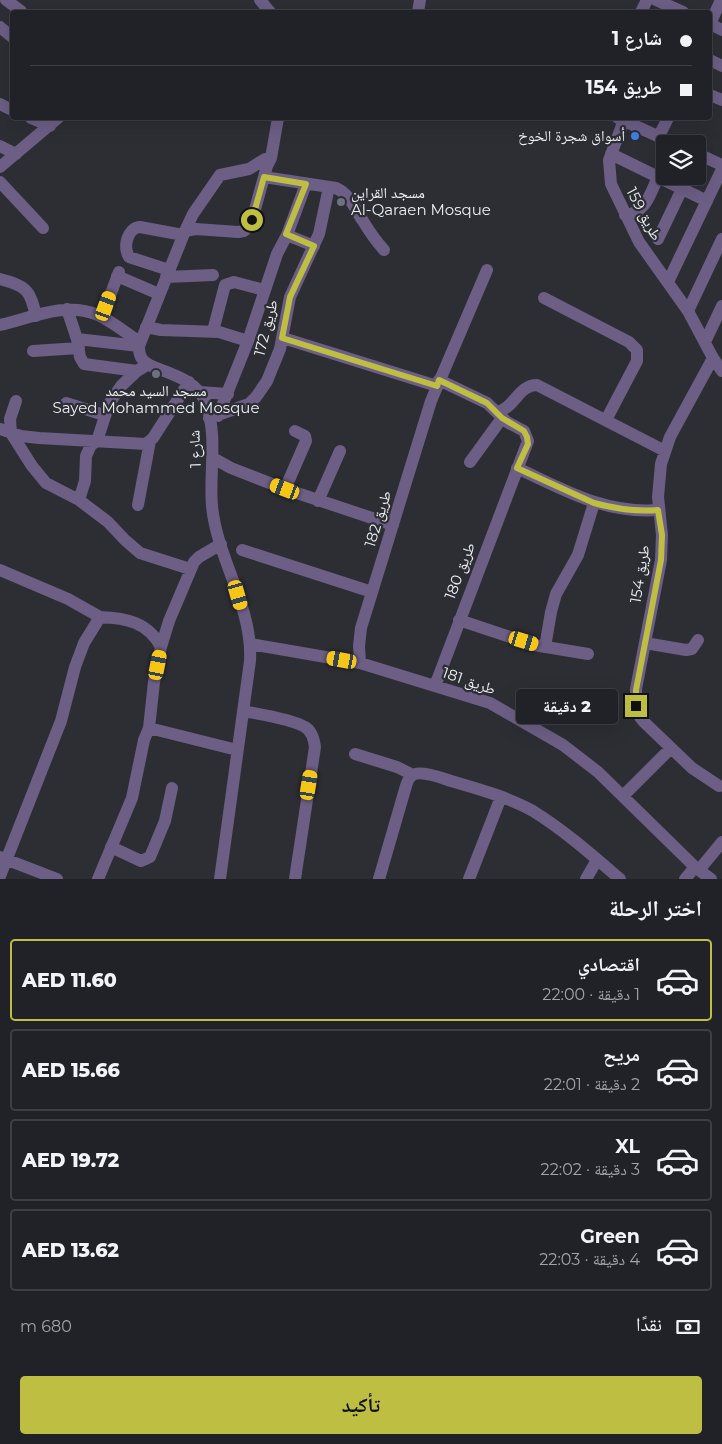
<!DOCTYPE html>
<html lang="ar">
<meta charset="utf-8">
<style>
body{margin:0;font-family:Montserrat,"Noto Naskh Arabic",sans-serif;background:#292a2f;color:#f1f3f6;direction:rtl;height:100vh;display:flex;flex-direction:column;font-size:19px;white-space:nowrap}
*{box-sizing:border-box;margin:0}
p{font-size:16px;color:#a2a4a7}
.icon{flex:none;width:28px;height:28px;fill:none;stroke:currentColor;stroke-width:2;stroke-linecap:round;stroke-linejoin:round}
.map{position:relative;height:879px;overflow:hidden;direction:ltr}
.sheet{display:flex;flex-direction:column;background:#212227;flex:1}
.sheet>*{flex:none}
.hud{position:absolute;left:10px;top:10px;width:702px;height:110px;border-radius:5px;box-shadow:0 5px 20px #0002,0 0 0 1px #3e3f44;direction:rtl;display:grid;align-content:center;height:110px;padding:0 20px;background:#212227}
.buttons{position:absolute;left:656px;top:135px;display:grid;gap:10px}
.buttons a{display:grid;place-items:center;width:50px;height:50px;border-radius:5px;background:#212227;box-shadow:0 5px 20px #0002,0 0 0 1px #3e3f44;font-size:25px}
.end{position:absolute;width:22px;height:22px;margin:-11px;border:6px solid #bebf42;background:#111;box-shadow:0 0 0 2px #111}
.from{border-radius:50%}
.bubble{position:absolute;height:35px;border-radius:5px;background:#212227;box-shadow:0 5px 20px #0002,0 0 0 1px #3e3f44;font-size:16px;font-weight:800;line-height:35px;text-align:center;direction:rtl}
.car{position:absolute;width:15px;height:30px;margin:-15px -8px;border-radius:6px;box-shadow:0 0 4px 1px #0007;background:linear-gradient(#f5c518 24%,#345 0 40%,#f5c518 0 76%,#345 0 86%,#f5c518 0)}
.hud b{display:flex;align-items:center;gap:18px;height:48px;font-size:19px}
.hud b+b{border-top:1px solid #3e3f44}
.hud i{width:12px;height:12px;background:#f1f3f6}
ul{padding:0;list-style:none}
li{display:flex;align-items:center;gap:15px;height:82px;margin:0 10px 8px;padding:0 10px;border:2px solid #3e3f44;border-radius:5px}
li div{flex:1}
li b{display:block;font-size:19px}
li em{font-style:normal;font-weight:800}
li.on{border-color:#bebf42}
li>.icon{width:45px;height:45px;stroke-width:1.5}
h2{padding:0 20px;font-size:22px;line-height:60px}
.pay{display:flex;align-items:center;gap:12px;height:55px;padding:0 20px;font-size:19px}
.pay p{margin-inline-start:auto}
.action{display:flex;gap:10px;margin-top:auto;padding:10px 20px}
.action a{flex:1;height:58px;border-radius:5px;background:#bebf42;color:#111;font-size:20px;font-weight:800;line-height:58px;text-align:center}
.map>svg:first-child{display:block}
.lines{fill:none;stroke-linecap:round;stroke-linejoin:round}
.minor{stroke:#6c5e85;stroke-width:12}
.route{stroke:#bebf42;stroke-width:6}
.shop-dot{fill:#3f7fe0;stroke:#2c2e34;stroke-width:2}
.worship-dot{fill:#6b7280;stroke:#2c2e34;stroke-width:2}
.labels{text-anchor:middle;stroke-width:4.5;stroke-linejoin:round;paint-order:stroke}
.poi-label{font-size:15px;fill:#eceef1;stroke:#2c2e34;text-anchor:end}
.street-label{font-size:15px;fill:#eceef1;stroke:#2c2e34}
</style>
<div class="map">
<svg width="722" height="879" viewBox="0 0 722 879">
<rect width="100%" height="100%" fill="#2c2e34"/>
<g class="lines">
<path class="minor" d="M6,0L21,11
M260,0L270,12
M656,0L683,12
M721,0L710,24L722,30
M418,12L420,0
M641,12L647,0
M0,27L12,37
M710,60L722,66
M710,95L722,100
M0,104L12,110
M31,118L50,126
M618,118L675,144
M624,120L609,160L611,184L639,242L688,311L713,358L722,371
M659,136L668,118
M0,146L16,154
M611,154L707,201
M698,154L722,165
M0,167L58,118
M264,177L336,188C351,195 354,208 363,221C369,231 376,241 384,250
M0,182L43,228
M625,215C646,213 650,194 658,177
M185,231L193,214L220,175L249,169L265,159
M287,235L314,246
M658,239L682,189
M169,270L129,257C123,247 127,228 140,227L183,235
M117,276L159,294
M166,277L213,275
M0,279C26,286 30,289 36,316
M668,282L722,169
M544,298L629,342L637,350V361L606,420
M67,309L77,339L80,357L84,364L137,371
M688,311L722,239
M102,317L119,272
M0,325C31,318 66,301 98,315C113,322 126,333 140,342
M146,327L161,330L219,332L248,341
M213,331L225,285L234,282L264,290
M283,338L437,386
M77,339L139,346
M705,342L722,306
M33,351L79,348
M713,358L670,437L661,464L658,497L662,535L661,560L636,689V706L640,717L644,722L692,768L719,786
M200,392L228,394
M16,401L10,419L11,433L32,466L46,483L79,500L108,522L125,540L140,553L190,569
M66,403L104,415
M497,412C515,408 518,385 537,385L665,451
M218,416L248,341L277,254L287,235L306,184
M209,418L249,404L256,397L267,381L280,349L290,297L319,234L329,187
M0,429L21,436L39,438L146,444L153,438L189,382
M213,458L231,468L285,489L393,525
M470,462L502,418
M517,468C565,490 604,514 658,510
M285,489L306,441L305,436L295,431
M79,500L85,481L86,456L91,445L97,441L109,404L121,386L137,371L147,365
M318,501L340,451
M138,505L150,441
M242,550L372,592
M0,570L68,599L100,617
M459,620L534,645L588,654
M645,643L686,650L692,649L698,640
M250,644L360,663L490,703L563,745L598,772L695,867L711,879
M545,647L551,612L556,594L578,555L594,503
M360,663L359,646L361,628L431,401L487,270
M435,686L528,441L524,431L507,422L487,403L439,380
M243,711C259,714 292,719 305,727C312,731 314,739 315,747L295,879
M149,728L237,750
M355,754L397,767L413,775
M623,796L671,748
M111,847L141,861L150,857L165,821L172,788
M0,857L57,879
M699,870L722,842
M0,876L61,721L75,667L84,643L100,617C126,618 148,622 161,647
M98,879L132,798L144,740L149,728L154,682L161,647L169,621L194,562L199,557L221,544
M220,879L250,661C253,607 217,559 212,506C209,472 218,437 206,404C200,384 178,376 159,369C153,367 147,365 143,360C139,356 139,351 139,346L185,231L196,229L238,232L244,231L248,227L254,213L267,166L271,158L278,118
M379,879L406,786C407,783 408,779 411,776C419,769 442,778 451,781C478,789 508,797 533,811C565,831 592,855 620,879
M469,879L501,797
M586,879L597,860
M685,879L695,867"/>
</g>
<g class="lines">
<path class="route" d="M252,220L264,177L306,184L286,234L314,246L290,297L282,338L437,386L439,380L487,403L502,418L524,431L527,437L528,444L517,468L594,503C616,509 636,512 658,510L662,535L661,560L636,690V706"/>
</g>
<circle class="shop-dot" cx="635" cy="136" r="5"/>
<g class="worship-dot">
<circle cx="341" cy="202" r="5"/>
<circle cx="156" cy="374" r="5"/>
</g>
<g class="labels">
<g class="poi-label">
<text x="625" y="141">أسواق شجرة الخوخ</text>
<text x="351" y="198" text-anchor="start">مسجد القراين<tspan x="351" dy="17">Al-Qaraen Mosque</tspan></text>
<text x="156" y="396" text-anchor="middle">مسجد السيد محمد<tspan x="156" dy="17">Sayed Mohammed Mosque</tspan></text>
</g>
<g class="street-label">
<text transform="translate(644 214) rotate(62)" y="5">طريق 159</text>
<text transform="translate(266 328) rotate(-76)" y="5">طريق 172</text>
<text transform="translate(195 449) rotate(-92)" y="5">شارع 1</text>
<text transform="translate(378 519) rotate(-73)" y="5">طريق 182</text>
<text transform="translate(460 571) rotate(-69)" y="5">طريق 180</text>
<text transform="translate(640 574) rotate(-81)" y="5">طريق 154</text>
<text transform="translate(469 681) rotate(19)" y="5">طريق 181</text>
</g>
</g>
</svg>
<div class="buttons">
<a><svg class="icon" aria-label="layers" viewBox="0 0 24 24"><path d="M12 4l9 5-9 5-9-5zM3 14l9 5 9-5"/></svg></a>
</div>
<i class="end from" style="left:252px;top:220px"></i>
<i class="end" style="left:636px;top:706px"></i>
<div class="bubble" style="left:516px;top:689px;width:102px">2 دقيقة</div>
<i class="car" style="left:106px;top:306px;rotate:20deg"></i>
<i class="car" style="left:285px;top:489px;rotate:291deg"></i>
<i class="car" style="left:238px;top:595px;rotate:164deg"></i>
<i class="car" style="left:524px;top:641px;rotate:107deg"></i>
<i class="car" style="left:342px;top:660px;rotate:280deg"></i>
<i class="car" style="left:158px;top:665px;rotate:11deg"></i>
<i class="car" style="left:309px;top:785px;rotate:9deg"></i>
<div class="hud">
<b><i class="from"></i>شارع 1</b>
<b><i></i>طريق 154</b>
</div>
</div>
<section class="sheet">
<h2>اختر الرحلة</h2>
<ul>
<li class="on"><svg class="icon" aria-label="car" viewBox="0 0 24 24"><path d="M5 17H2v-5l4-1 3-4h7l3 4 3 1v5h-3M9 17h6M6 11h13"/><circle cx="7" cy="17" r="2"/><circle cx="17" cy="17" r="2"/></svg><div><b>اقتصادي</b><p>1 دقيقة · 22:00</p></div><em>AED 11.60</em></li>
<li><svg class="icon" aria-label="car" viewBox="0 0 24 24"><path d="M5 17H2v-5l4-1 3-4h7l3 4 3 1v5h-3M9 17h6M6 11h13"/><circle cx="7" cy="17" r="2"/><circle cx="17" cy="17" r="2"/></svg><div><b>مريح</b><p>2 دقيقة · 22:01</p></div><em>AED 15.66</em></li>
<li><svg class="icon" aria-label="car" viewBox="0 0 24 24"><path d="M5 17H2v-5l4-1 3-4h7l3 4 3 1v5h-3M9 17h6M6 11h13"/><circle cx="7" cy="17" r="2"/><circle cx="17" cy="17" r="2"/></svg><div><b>XL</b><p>3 دقيقة · 22:02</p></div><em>AED 19.72</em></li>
<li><svg class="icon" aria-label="car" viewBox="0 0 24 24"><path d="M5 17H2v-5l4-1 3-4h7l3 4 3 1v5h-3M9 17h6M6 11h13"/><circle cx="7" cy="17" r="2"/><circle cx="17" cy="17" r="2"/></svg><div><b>Green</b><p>4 دقيقة · 22:03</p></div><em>AED 13.62</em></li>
</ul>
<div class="pay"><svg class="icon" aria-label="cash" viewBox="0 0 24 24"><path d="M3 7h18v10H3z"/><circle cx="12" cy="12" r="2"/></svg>نقدًا<p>680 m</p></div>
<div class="action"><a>تأكيد</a></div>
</section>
